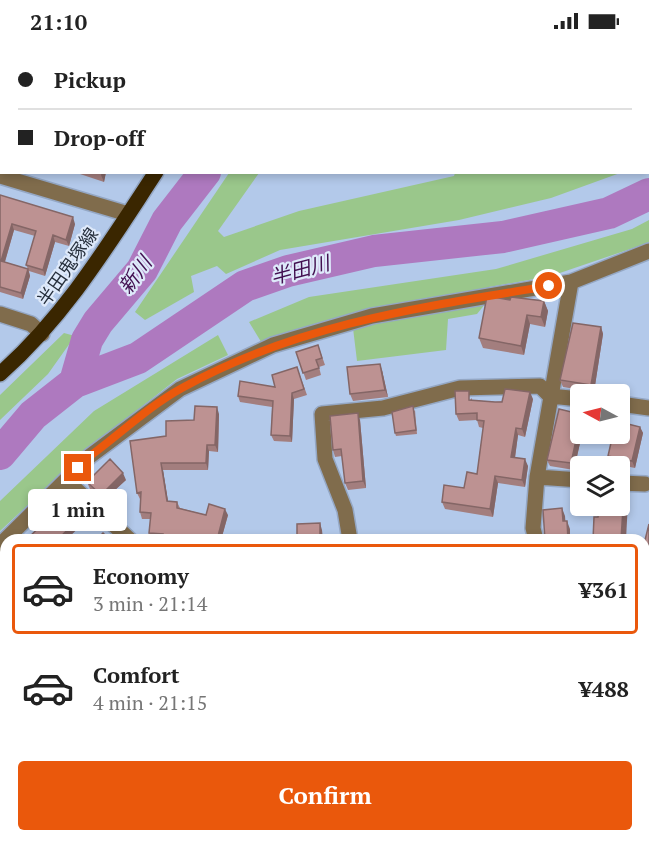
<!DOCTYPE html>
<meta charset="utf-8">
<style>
body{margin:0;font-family:"PT Serif","Noto Sans JP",serif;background:#f6f6f6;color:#222;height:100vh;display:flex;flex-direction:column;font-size:22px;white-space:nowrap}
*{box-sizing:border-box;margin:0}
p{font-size:20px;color:#767676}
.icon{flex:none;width:33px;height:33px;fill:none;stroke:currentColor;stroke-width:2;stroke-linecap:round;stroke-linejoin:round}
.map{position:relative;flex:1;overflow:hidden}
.drawer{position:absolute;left:0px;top:492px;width:650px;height:308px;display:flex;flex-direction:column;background:#fff;border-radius:18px 18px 0 0;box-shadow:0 3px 9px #0003}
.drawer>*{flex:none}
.guide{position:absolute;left:0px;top:0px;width:650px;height:132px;box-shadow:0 3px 9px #0003;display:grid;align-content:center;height:132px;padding:0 18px;background:#fff}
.needle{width:39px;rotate:277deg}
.controls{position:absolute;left:570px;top:342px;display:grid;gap:12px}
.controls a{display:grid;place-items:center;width:60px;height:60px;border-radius:6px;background:#fff;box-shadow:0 3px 9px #0003;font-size:30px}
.end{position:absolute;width:27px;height:27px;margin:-14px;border:8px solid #ea580c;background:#fff;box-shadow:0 0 0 3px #fff}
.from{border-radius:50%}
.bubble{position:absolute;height:42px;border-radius:6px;background:#fff;box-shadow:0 3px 9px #0003;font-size:20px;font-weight:600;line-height:42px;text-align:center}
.guide b{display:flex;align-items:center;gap:21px;height:57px;font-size:22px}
.guide b+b{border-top:2px solid #e0e0e0}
.guide i{width:15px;height:15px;background:#222}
ul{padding:10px 0 0;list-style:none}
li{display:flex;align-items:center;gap:18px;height:90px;margin:0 12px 9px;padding:0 6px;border:3px solid transparent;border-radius:6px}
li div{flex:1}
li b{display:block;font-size:22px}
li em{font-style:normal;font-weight:600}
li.on{border-color:#ea580c}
li>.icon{width:54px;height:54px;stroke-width:1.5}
.action{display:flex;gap:12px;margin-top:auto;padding:12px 18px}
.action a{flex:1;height:69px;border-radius:6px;background:#ea580c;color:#fff;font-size:24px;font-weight:600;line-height:69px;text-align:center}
.status{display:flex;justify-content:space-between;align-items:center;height:42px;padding:0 30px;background:#fff;direction:ltr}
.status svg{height:16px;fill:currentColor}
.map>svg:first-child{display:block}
.green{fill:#9ac78b}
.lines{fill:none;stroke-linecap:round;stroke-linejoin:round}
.stream{stroke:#ae79bf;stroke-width:5}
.river{stroke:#ae79bf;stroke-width:32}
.minor-casing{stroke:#94a7c4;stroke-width:18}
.major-casing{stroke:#94a7c4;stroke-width:18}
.minor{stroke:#806c4c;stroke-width:15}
.major{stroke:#3a2600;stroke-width:15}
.wall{fill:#a37e7e;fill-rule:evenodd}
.shaded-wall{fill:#846666}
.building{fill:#bd9292;stroke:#846666;stroke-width:1.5}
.route{stroke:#ea580c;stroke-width:8}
.labels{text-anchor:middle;stroke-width:4.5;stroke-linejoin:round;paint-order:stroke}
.street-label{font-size:18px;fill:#27303d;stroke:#dee9fa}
.water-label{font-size:20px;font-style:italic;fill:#420f50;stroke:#dee9fa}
</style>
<div class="status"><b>21:10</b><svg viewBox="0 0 49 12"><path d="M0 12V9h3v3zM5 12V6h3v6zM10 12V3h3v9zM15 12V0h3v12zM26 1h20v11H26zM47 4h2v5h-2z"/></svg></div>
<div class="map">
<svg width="649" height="799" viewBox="0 0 649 799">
<rect width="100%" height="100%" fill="#b3c9ea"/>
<path class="green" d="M229,131H259L218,189L224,195L299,169L454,134L455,131H620L551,156L459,178L280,208L226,232L217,224L191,234L194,250L145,278L135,270Z
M649,178V200L642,203L551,234L489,245L490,256L477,272L448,277L446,308L357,319L353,286L263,303L249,280L309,255L496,227L632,187Z
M64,291L75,294L48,332L0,378V353Z
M218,293L228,313L177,337L90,405L0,489V459L94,369Z"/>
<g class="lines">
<path class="stream" d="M648,59L649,58"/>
<path class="river" d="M290,2V0
M75,340L87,298L98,280L142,228L167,179L205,130
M0,412L33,373L75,340L138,316L245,244L288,229L374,209L503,195L609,171L649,152"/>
<defs>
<path id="minor" d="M258,0L260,2
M0,134L128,172
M0,272L31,282L42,292
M620,362L649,366
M537,435L580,438
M66,438L130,498
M620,441L645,442
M350,498L345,468L325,417L322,372L383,366L460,346L540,344L550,354L580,357
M536,498L533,486L537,435L571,240
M0,503L90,414L180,347L273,303L372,274L571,240L649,209
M644,533L649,531
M0,663L6,661
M0,771L6,773
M644,773L649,774
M99,794L131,799
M189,794V799
M524,799L525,794"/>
<path id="major" d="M241,2L242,0
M0,332C66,273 108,203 156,130"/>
</defs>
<use href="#minor" class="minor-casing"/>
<use href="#major" class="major-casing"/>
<use href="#minor" class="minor"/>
<use href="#major" class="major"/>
</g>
<path class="wall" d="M74,130H106L104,140Z
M0,153L75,182L69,204L55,200L45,234L29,229L30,234L23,257L0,250ZM14,188L35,194L26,223L28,227L5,220Z
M510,258L544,259L548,269L545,285L530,282L524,313L483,306L479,296Z
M601,285L603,292L594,350L563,345L560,338Z
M318,303L325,323L319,325L321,333L306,338L296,310Z
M297,325L307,353L294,357L292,400L274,399L271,393L272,365L240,360L238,354L275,345Z
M382,328L388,355L353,359L350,352Z
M472,356V358L495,360L533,357L525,395L518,393L515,416L528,424L525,445L498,441L493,475L445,467L442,460L464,446L477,432L483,386L479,385L477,378L459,379L456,372Z
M415,368L417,392L396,394L395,391Z
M219,372L218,410L209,409L208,428H163L168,459L177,460L180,466L206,473H228L221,498H152L149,491L151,477H142L140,470L141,457H140L137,451L166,394L194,378Z
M360,378L366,446L348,448L345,441L342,414L335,415L333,408Z
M640,385L643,391L635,426L610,421L608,414Z
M580,392H582L574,428L550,424L547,418Z
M126,438L103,459L90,447L87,440Z
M649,482V517L645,515L644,511V502Z
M0,625L2,630L6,629V649L0,651Z
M239,794H253V796Z
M479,794H508L507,799H481Z"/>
<path class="shaded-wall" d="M102,130H106L104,140L101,133Z
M73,175L75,182L69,204L66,198Z
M12,182L14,188L3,226L1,219Z
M53,193L55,200L45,234L43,228Z
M28,227L30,234L23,257L21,251Z
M544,259L548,269L545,285L541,275Z
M527,273L530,282L524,313L521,304Z
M601,285L603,292L594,350L591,343Z
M380,322L382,328L388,355L385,348Z
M530,350L533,357L525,395L522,387Z
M292,351L294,357L292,400L290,394Z
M217,365L219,372L218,410L215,403Z
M358,371L360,378L366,446L363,439Z
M580,380V392H582L574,428L571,421Z
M640,385L643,391L635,426L632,419Z
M516,386L518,393L514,422L511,415Z
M207,403L209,409L208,428L206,421Z
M525,417L528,424L525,445L522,438Z
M161,421L163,428L169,465L167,459Z
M123,431L126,438L103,459L101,453Z
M495,434L498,441L493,475L490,467Z
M624,450L628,459L626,498H621Z
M562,466L565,474L566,487L563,479Z
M225,467L228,473L221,498H217Z
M87,469L89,476L66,498H57Z
M567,479L570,487V498H568Z
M320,481L322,488L323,498H320Z
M6,538V547L0,553V544Z
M6,730V746L2,762L0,756V753Z
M6,790V794H9L8,799H4Z
M166,794H172L170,799H164Z
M233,794H238L237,799H232Z
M452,794H454V799H452Z
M561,794H563L565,799H559Z"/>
<path class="building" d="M0,77H2V102L0,101Z
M0,153L73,175L66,198L53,193L43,228L26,223L36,189L12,182L1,219L28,227L21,251L0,245Z
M487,254L510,258L511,255L544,259L541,275L527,273L521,304L479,296Z
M573,281L601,285L591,343L560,338Z
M318,303L322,316L316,318L319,326L303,331L296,310Z
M380,322L385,348L350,352L347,325Z
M297,325L304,347L292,351L290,394L271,393L273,359L238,354L240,339L275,345L272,333Z
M505,347L530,350L522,387L516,386L511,415L525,417L522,438L495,434L490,467L442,460L444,443L464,446L467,430L477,432L484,379L477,378V371L456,372L455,349H469V358L495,360H502Z
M195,364L217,365L215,403H207L206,421H161L167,459L177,460V466L206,473L209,462L225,467L217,498H182L162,496L163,492L149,491L151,471L140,470L141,450L137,451L130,399L166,394V379L194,378Z
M413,364L416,388L395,391L392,370Z
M559,367L580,372V380L571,421L547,418Z
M358,371L363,439L345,441L341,407L333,408L330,374Z
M620,380L640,385L632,419L608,414L613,392H620Z
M110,417L123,431L101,453L87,440Z
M620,449L624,450L621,498H593L594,475H598L599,464H620Z
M73,453L87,469L57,498H26Z
M562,466L563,479H567L568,498H545L543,468Z
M320,481V498H297V482Z
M649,482V509L644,508V502Z
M103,491L110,498H96Z
M449,494L469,495V498H449Z
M2,521L6,525V538L0,544V523Z
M6,629V642L0,644V630Z
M0,724L6,725V730L0,753Z
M0,784L6,786V790L4,799H0Z
M137,794H166L164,799H135Z
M204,794H233L232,799H203Z
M420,794H452V799H419Z
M533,794H561L559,799H532Z"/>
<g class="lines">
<path class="route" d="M78,426L90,414C120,392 149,364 182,346C298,282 421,265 549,244"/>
</g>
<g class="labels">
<g class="street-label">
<text transform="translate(68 225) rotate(-55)" y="6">半田鬼塚線</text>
</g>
<g class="water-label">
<text transform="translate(300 228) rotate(-15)" y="7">半田川</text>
<text transform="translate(135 233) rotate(-54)" y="7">新川</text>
</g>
</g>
</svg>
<div class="controls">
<a><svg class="needle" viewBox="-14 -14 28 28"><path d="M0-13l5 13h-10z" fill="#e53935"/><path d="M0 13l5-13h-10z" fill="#767676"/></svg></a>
<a><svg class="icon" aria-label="layers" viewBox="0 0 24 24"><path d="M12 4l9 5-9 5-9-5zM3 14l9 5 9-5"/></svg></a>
</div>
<i class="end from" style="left:549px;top:244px"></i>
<i class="end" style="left:78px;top:426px"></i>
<div class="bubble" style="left:28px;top:447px;width:99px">1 min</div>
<div class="guide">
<b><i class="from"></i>Pickup</b>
<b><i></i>Drop-off</b>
</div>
<section class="drawer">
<ul>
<li class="on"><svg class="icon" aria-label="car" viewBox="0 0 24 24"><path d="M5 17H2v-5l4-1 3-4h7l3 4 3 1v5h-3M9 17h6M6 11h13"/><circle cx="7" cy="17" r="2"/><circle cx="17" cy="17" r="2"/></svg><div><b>Economy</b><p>3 min · 21:14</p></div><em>¥361</em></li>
<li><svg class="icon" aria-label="car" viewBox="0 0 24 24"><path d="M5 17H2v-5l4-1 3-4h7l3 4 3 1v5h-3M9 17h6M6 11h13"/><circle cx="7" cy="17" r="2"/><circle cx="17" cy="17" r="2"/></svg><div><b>Comfort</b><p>4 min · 21:15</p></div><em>¥488</em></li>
</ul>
<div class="action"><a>Confirm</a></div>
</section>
</div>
